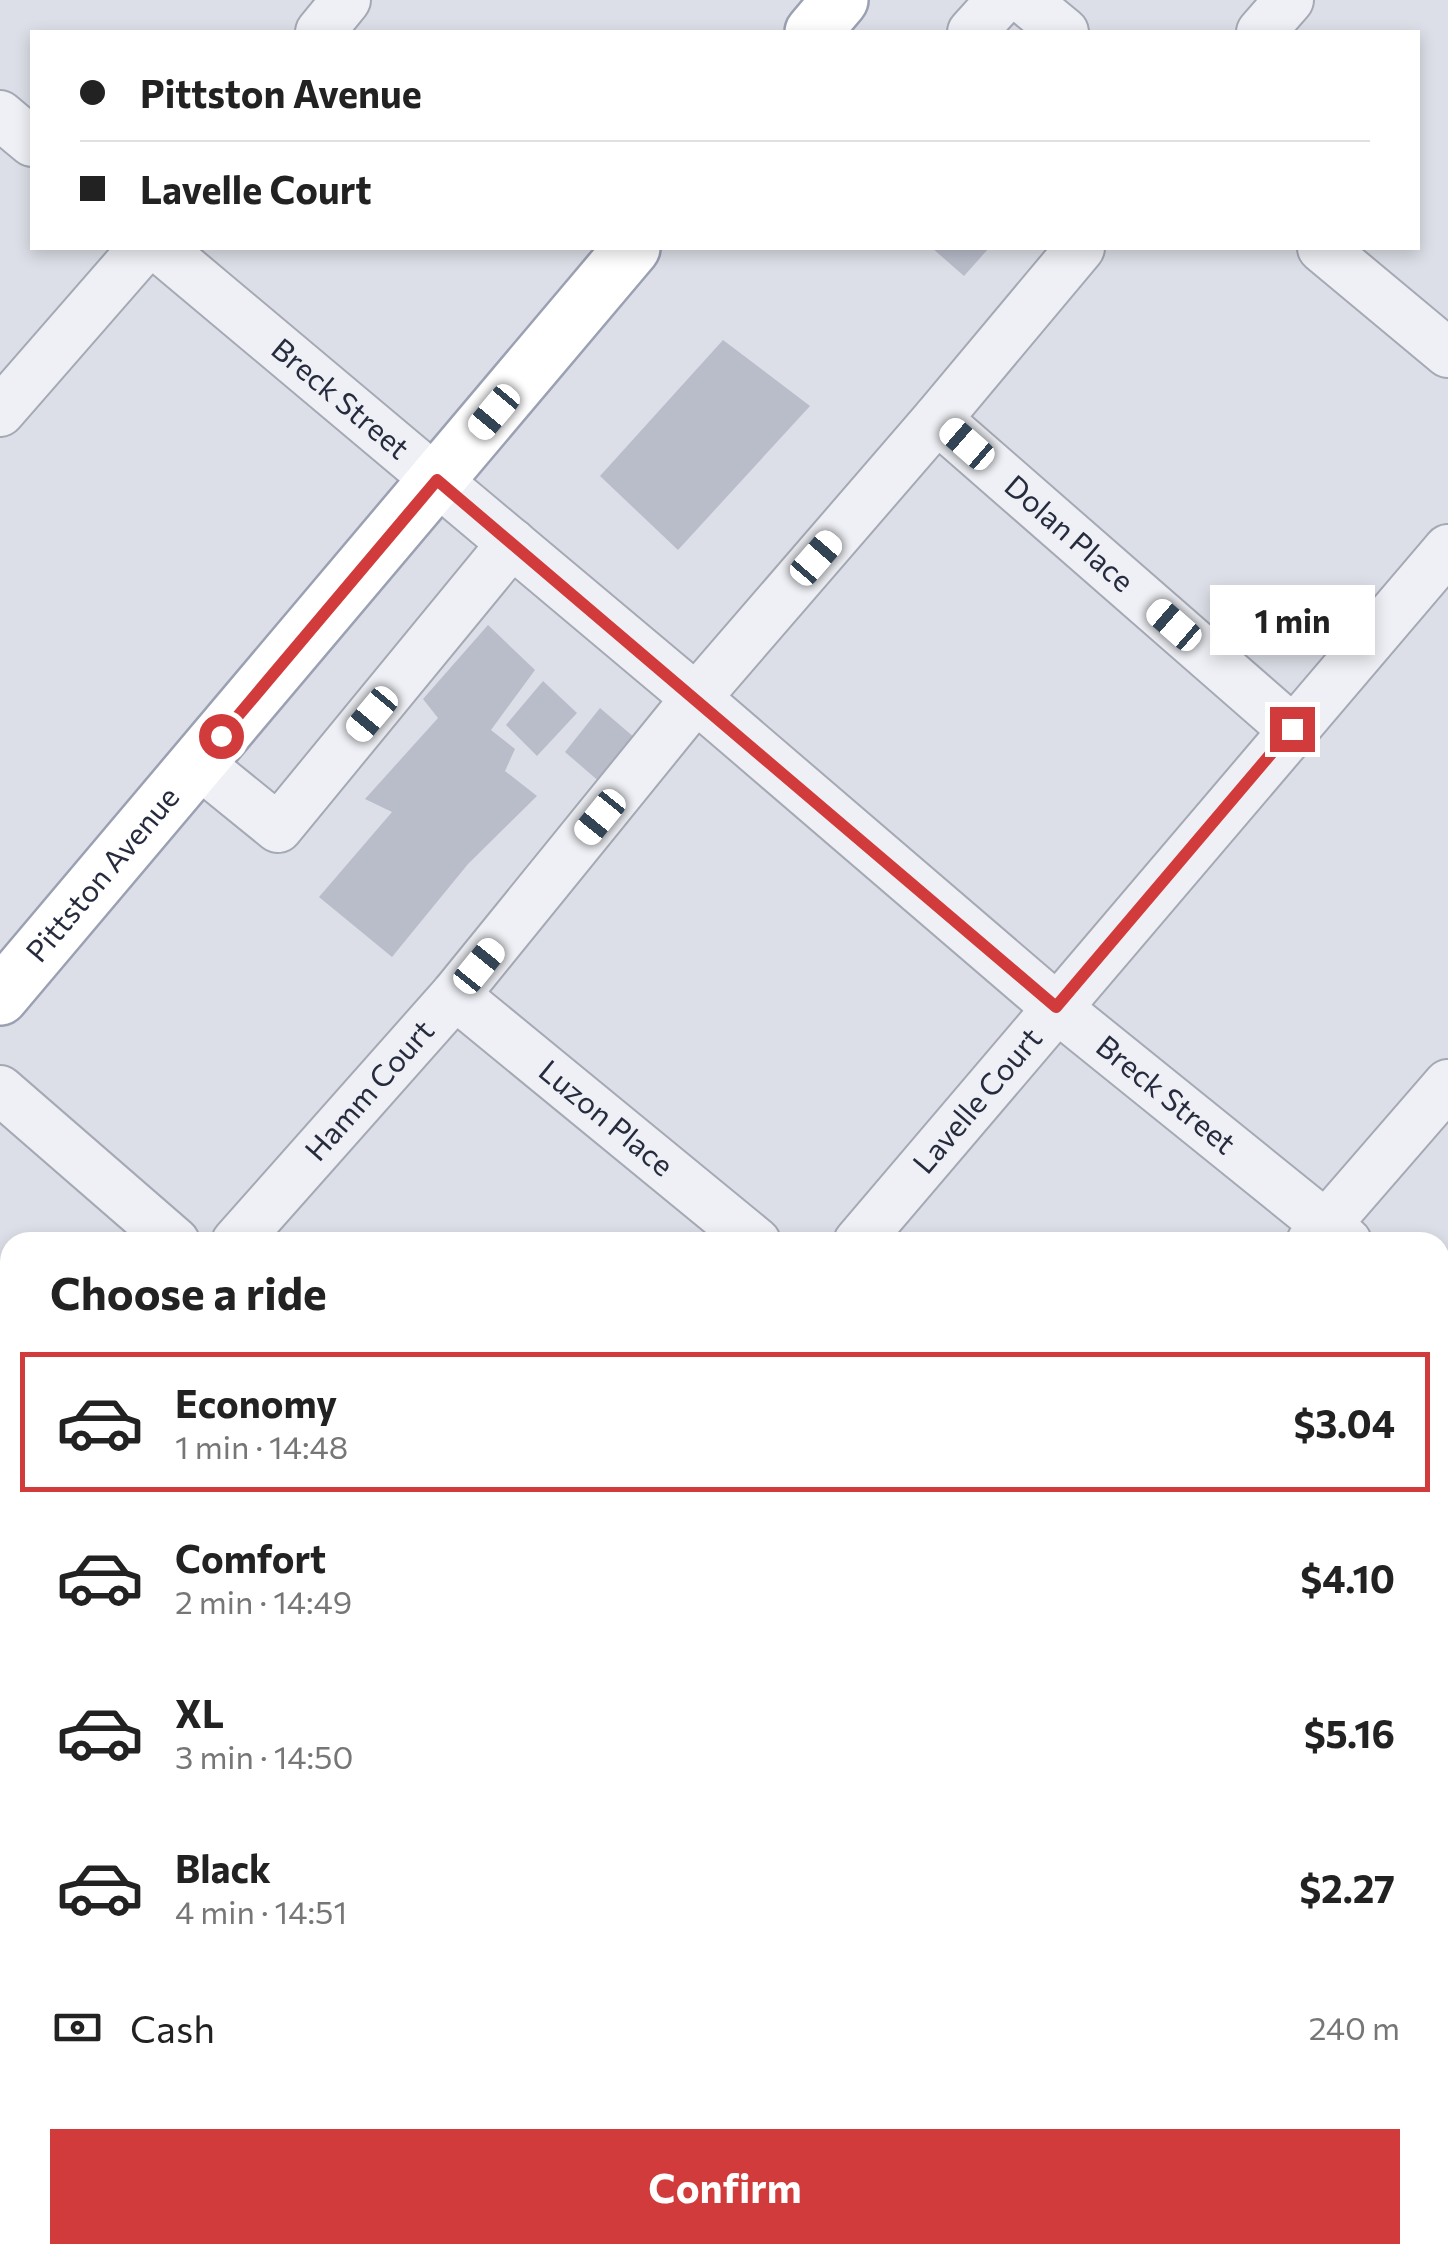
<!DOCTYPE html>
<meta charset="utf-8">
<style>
body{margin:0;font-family:Commissioner,sans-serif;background:#f2f2f2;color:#222;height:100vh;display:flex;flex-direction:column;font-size:38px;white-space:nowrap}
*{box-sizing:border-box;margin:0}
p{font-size:32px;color:#767676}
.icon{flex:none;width:55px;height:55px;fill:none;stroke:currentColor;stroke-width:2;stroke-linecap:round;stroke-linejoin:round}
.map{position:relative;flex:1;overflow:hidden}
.drawer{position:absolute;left:0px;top:1232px;width:1450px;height:1032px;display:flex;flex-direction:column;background:#fff;border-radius:30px 30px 0 0;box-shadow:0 5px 15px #0003}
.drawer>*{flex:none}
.banner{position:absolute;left:30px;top:30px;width:1390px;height:220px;border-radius:0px;box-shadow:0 5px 15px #0003;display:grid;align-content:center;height:220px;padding:0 50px;background:#fff}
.end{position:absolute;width:45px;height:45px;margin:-22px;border:12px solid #d23b3b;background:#fff;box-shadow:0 0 0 5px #fff}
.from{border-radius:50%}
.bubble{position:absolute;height:70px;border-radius:0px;background:#fff;box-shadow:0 5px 15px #0003;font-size:32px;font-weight:700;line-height:70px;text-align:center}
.car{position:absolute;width:30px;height:60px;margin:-30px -15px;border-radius:12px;box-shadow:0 0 8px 2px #0007;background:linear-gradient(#fff 24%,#345 0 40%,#fff 0 76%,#345 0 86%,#fff 0)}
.banner b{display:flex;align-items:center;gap:35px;height:95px;font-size:38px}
.banner b+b{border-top:2px solid #e0e0e0}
.banner i{width:25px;height:25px;background:#222}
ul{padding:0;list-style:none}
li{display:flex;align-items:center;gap:30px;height:140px;margin:0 20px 15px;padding:0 30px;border:5px solid transparent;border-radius:0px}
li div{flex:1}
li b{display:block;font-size:38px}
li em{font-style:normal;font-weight:700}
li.current{border-color:#d23b3b}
li>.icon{width:90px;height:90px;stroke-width:1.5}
h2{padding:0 50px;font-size:45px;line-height:120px}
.pay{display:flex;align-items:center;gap:25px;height:110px;padding:0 50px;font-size:38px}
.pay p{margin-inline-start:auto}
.action{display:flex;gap:20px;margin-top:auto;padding:20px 50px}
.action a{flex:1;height:115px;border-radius:0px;background:#d23b3b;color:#fff;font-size:40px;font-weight:700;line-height:115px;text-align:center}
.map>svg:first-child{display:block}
.building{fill:#b9bdca}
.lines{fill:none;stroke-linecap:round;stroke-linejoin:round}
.minor-casing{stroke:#a5a9b4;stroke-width:52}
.major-casing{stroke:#9ba1b3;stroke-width:60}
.minor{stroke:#eff0f5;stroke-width:48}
.major{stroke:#fff;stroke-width:55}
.route{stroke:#d23b3b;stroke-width:12}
.labels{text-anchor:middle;stroke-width:9;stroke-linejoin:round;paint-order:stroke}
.street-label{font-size:30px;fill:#262b3e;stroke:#eceef5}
</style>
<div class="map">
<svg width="1448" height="2264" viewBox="0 0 1448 2264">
<rect width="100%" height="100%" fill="#dcdfe7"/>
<path class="building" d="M932,248H989L964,276Z
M723,340L810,406L678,550L600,476Z
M488,625L535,670L491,730L515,749L505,771L537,796L468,864L392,957L319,897L392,812L365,799L438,718L423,699Z
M543,681L577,713L537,756L506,725Z
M600,708L642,744L602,784L565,752Z"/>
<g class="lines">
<defs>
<g id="minor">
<path d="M1025,0L1064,32"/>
<path d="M320,32L346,0"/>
<path d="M972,32L1001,0"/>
<path d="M1261,32L1289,0"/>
<path d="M0,115L32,142"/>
<path id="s1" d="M160,248L696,698L1056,1007L1347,1242"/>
<path d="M1322,248L1448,353"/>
<path d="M0,412L143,248"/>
<path id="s2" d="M937,419L1292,729"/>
<path d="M198,763L278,828L512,543"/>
<path id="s3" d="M455,995L756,1242"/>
<path d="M0,1090L175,1242"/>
<path id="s4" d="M236,1242L455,995L696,698L937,419L1080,248"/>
<path id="s5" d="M858,1242L1448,549"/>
<path d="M1311,1242L1448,1084"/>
<path d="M1440,1323L1448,1330"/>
<path d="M0,1524L10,1512"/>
<path d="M0,1577L10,1586"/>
<path d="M1440,1644L1448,1635"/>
<path d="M0,2057L10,2065"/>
<path d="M235,2255L245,2264"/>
<path d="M1381,2255L1391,2264"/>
<path d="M3,2264L11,2255"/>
<path d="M464,2264L472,2255"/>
<path d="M917,2264L924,2255"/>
</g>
<g id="major">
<path d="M813,32L840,0"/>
<path id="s6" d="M0,997L632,248"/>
</g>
</defs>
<use href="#minor" class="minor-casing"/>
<use href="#major" class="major-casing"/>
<use href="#minor" class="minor"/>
<use href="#major" class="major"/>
</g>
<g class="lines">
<path class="route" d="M221,736L437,480L1056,1007L1292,729"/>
</g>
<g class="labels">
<g class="street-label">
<text dy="10" stroke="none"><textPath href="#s1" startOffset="235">Breck Street</textPath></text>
<text dy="10" stroke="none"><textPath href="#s2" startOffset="175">Dolan Place</textPath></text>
<text dy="10" stroke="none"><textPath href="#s6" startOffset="160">Pittston Avenue</textPath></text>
<text dy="10" stroke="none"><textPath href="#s4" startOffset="202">Hamm Court</textPath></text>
<text dy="10" stroke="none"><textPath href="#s1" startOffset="1315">Breck Street</textPath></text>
<text dy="10" stroke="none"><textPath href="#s5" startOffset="185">Lavelle Court</textPath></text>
<text dy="10" stroke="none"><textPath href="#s3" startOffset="195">Luzon Place</textPath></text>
</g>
</g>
</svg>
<i class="end from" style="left:221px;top:736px"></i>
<i class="end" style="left:1292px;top:729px"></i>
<div class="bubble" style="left:1210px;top:585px;width:165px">1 min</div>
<i class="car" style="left:494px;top:412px;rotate:220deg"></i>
<i class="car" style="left:967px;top:444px;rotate:311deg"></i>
<i class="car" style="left:816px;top:558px;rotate:41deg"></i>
<i class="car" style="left:1174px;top:625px;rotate:311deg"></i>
<i class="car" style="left:372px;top:714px;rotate:220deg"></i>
<i class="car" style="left:600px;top:817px;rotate:219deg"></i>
<i class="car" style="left:479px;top:966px;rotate:39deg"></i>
<div class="banner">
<b><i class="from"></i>Pittston Avenue</b>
<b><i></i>Lavelle Court</b>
</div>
<section class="drawer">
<h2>Choose a ride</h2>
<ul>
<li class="current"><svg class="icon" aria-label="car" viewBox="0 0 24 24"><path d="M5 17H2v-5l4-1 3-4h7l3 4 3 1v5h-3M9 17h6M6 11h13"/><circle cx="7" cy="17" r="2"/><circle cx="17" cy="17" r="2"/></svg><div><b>Economy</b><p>1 min · 14:48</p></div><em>$3.04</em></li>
<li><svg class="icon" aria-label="car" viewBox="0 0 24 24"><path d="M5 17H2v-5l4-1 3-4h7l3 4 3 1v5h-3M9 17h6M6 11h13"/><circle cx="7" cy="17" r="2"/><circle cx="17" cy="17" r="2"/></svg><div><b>Comfort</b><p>2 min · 14:49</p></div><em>$4.10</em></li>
<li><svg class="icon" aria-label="car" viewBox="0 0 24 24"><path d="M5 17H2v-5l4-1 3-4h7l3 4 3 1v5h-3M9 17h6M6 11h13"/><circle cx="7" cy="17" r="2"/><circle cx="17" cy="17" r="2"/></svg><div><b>XL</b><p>3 min · 14:50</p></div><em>$5.16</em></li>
<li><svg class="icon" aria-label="car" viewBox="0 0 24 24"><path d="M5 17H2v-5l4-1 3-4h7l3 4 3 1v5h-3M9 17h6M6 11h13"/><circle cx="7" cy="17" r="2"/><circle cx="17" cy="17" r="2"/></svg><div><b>Black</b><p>4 min · 14:51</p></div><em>$2.27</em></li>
</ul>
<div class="pay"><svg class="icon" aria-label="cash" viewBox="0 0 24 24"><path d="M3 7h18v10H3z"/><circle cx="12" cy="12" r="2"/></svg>Cash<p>240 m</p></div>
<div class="action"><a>Confirm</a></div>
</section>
</div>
